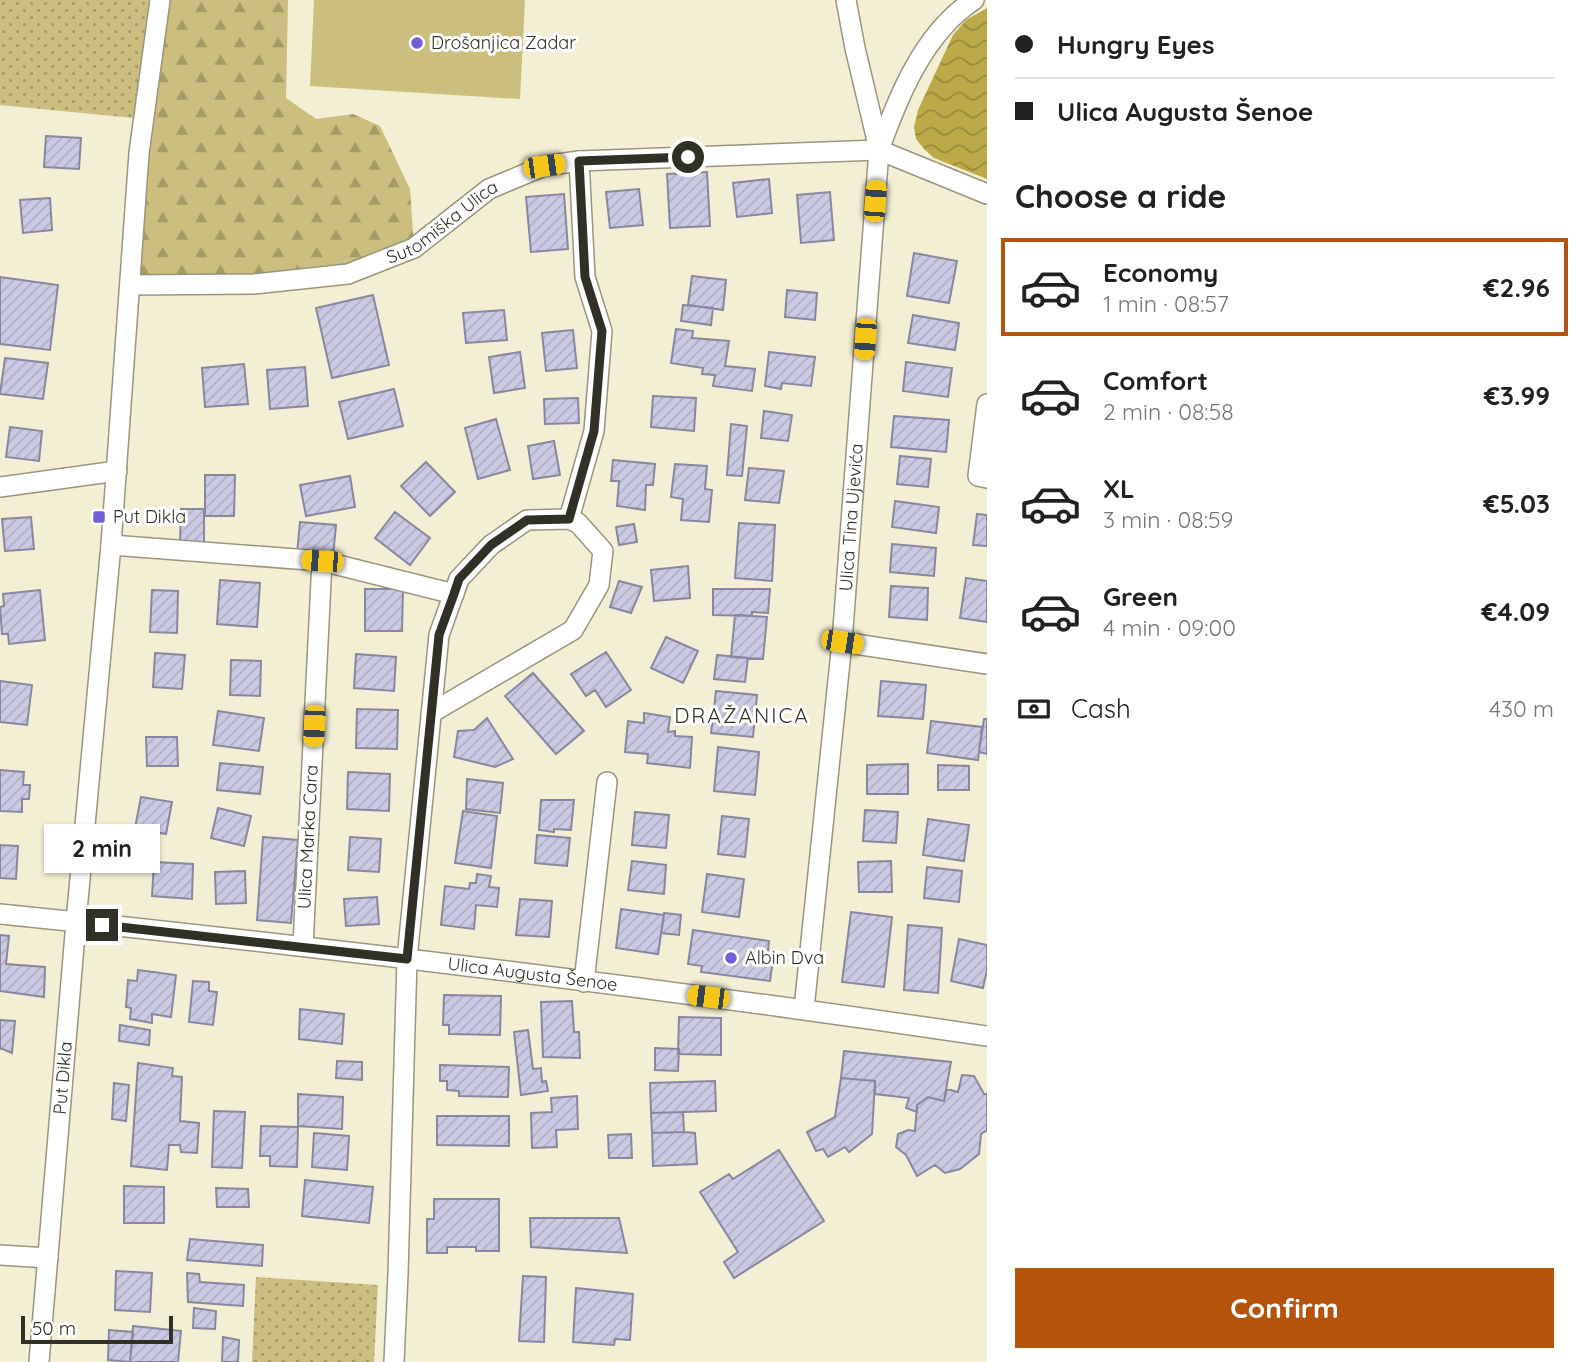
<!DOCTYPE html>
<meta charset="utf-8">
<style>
body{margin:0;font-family:Quicksand,sans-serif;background:#f2f2f2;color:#202124;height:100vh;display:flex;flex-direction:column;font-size:26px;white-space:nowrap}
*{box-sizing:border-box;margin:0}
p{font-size:23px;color:#757577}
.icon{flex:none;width:38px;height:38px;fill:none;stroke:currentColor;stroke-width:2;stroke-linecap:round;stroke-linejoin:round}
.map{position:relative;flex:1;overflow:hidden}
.panel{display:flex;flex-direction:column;background:#fff;width:595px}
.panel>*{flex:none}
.hud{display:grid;align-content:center;height:154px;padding:0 28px;background:#fff}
.scale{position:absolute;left:21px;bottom:18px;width:152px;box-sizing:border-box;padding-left:7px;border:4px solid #313026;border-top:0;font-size:19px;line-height:24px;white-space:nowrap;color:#313026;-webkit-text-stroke:5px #fff;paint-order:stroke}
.end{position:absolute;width:32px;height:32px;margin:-16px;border:9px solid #313026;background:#fff;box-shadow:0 0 0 4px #fff}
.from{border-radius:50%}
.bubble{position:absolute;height:49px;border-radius:0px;background:#fff;box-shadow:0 2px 5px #0004;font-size:23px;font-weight:700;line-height:49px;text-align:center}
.car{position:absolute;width:21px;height:42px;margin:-21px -10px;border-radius:9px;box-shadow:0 0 5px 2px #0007;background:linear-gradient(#f5c518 24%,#345 0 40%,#f5c518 0 76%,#345 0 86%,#f5c518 0)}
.hud b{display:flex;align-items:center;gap:24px;height:66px;font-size:26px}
.hud b+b{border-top:2px solid #e0e0e0}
.hud i{width:18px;height:18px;background:#202124}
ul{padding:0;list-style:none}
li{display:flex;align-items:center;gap:21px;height:98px;margin:0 14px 10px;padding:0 14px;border:4px solid transparent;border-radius:0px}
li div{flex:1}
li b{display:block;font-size:26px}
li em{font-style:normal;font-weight:700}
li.current{border-color:#b45309}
li>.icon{width:63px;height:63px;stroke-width:1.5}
h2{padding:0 28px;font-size:32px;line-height:84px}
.pay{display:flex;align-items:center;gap:18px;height:77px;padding:0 28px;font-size:26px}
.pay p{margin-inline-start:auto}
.primary-button{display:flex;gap:14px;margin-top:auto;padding:14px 28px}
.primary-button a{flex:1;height:80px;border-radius:0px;background:#b45309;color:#fff;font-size:28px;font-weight:700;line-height:80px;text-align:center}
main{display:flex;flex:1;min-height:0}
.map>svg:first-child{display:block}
.grass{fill:url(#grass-dots)}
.forest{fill:url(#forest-firs)}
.park{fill:#cbbe7e}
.water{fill:url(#water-waves)}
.building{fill:url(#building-hatch);stroke:#88879f;stroke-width:2}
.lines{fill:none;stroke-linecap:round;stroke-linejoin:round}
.minor-casing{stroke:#9a957d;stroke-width:22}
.minor{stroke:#fff;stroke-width:19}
.route{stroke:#313026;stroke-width:9}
.poi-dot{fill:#735ed8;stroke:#fff;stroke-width:2.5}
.labels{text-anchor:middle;stroke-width:6;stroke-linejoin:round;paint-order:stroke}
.poi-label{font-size:18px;fill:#313026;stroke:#fff;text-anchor:start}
.street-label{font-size:18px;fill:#313026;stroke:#fff}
.quarter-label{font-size:21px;letter-spacing:2px;fill:#313026;stroke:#fff}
</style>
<main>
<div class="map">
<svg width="987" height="1362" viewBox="0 0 987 1362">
<defs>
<pattern id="grass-dots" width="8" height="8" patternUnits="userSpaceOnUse" patternTransform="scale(1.75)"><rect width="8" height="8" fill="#cbbe7e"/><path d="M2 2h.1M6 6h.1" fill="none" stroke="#a59b67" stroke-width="1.8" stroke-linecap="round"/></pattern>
<pattern id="forest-firs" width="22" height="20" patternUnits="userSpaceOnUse" patternTransform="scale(1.75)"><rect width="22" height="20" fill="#cbbe7e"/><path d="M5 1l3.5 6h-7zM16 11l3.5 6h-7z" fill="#a59b67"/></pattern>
<pattern id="water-waves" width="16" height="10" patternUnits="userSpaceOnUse" patternTransform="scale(1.75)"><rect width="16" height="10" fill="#bcaa49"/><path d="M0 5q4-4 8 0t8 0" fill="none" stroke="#998b3d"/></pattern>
<pattern id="building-hatch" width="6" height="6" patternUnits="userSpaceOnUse" patternTransform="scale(1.75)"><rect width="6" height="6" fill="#cbcae3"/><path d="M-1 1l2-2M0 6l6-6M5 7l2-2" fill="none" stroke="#afaec3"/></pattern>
</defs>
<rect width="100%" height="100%" fill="#f3efd4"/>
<path class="grass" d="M0,0H160L144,119L0,105Z
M256,1277L378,1285L374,1362H252Z"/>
<path class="forest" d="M160,0H288L286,98L316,119L353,114L380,126L410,189L414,248L348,274L130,285Z"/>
<path class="park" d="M314,0H525L520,99L310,86Z"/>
<path class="water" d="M987,8V179L934,158L924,149L916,139L914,127L918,110L953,35L966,20Z"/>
<path class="building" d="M46,136L81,138L79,169L44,167Z
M707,172L710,226L670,228L667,174Z
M769,179L772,213L737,217L733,183Z
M639,189L643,225L610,228L606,192Z
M830,192L834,240L801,243L797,195Z
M564,194L568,249L531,252L526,197Z
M50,198L52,230L23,233L20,200Z
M914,253L957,261L949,303L907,296Z
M692,276L726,280L723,310L688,305Z
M0,277L58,285L50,350L0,344Z
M787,290L817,293L815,320L785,317Z
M373,295L389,365L332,378L316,308Z
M683,305L713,308L711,325L681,321Z
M504,310L507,340L466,343L463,313Z
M913,315L959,323L955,350L908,343Z
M676,329L693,331L692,338L729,341L725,366L755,369L752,391L713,386L715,375L702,374L703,368L671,363Z
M573,330L577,368L546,371L542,333Z
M520,352L525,388L494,393L489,357Z
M769,352L815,357L811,386L782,383L781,389L765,386Z
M5,358L48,363L43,399L0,394Z
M906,362L952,368L948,397L903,391Z
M244,364L248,404L205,407L202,368Z
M305,367L308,406L270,409L267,370Z
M394,389L403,426L348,439L339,402Z
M653,396L696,398L694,431L651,427Z
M578,398L579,423L545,424L544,399Z
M764,411L792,415L788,441L761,438Z
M894,416L949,420L946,452L891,447Z
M496,419L510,470L478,479L465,428Z
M731,424L747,426L742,476L727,475Z
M10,427L42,431L39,461L6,457Z
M554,441L560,475L533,479L528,446Z
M900,456L931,459L928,487L897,484Z
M613,460L655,464L653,485H646L645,510L617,506L619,481H611Z
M426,462L455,492L430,516L401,486Z
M675,464L707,466L705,489L712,490L709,522L681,520L683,499L671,497Z
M749,468L784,471L779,503L745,500Z
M205,475H235L234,516H205Z
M350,476L355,507L306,516L300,485Z
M895,501L939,507L936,533L892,527Z
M181,509H204V543H180Z
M395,512L430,538L410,565L375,538Z
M977,514L987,515V546L973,545Z
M31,517L34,549L5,551L2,519Z
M300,522L336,525L333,557L297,554Z
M739,523L775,525L772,581L735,578Z
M634,524L637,542L619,545L616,527Z
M892,544L936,548L934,576L890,572Z
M688,566L690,598L654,601L651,570Z
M966,578L987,581V622L960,618Z
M220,580L260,583L257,627L217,624Z
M619,581L642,587L631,613L610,607Z
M891,586L928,588L927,620L889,617Z
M365,589H403L402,631H365Z
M713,589H770L768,613L752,612V616L713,615Z
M40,590L45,640L9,644L8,634H2L0,607L4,606L3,594Z
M152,590L178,591L177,633L150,632Z
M735,615L767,617L763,659L731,657Z
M666,637L698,651L683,683L651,668Z
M606,652L631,690L606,707L595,690L586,696L571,674Z
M155,653L185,655L182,689L153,687Z
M356,654L396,657L394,691L354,688Z
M717,655L748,658L745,682L714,679Z
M231,660L261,661L260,696L230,695Z
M533,673L584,731L556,754L505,696Z
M0,681L32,685L27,725L0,722Z
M881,681L926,685L923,719L878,716Z
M716,691L757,695L753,737L711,733Z
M357,709L398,710L397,749L356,748Z
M218,711L264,718L259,751L213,745Z
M644,713L670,717L668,732L675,731V736L692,737L690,768L647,763L648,754L625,752L628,721L644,723Z
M487,718L513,759L495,767L454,757L458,731L474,730Z
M984,719H987V754L979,752Z
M931,721L982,727L978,760L927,753Z
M146,737H177L178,766H147Z
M718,747L759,752L755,795L714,791Z
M220,763L263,767L260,794L217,790Z
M908,764V794H867V765Z
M938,765L969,766V790H938Z
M0,770L24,772L23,785H30L29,799H22V812L0,811Z
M348,772L390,774L389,811L347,809Z
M467,779L503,783L500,813L466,809Z
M141,797L172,802L166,834L135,828Z
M541,800H574L571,830L554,829V832L539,830Z
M218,808L251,816L244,846L211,838Z
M865,810L898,812L896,843L863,841Z
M463,811L497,816L491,868L455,863Z
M635,812L669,815L666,848L632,845Z
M722,816L749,819L745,857L718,854Z
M928,819L969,825L964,861L923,855Z
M537,835L570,838L567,866L535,863Z
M263,837L298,840L291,923L257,920Z
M350,837L381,839L379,872L348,870Z
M0,845L18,846L16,879L0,878Z
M632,861L666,865L664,894L628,890Z
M891,861L892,892H859L858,862Z
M154,862L193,864L192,899L152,896Z
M927,867L962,871L959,902L924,898Z
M245,871L246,903L216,904L215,872Z
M477,874L491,876L489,887L499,888L497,907L476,905L474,929L441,925L445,886L469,889L470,883H476Z
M707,874L744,879L739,917L702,912Z
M377,897L379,924L346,926L344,899Z
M520,899L552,901L549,937L516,935Z
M621,909L664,915L658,954L616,948Z
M851,912L892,917L884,987L842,982Z
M664,913L681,915L679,935L661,933Z
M908,925L942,928L938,993L904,990Z
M693,930L769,941L768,952L774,953L770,981L701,972L702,966L688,964Z
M0,935L9,936L6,964L45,967L44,997L0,991Z
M959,939L987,945V970L983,988L951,981Z
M138,970L176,975L171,1017L152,1014V1023L130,1019L131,1008L126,1007L128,980L137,981Z
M193,981L209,982V991L217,992L213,1025L189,1022Z
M444,995L501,996L500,1035L449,1034V1025H443Z
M572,1001L574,1032H579L580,1058L543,1057L541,1002Z
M300,1009L344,1014L342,1044L299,1039Z
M679,1017L721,1018V1055L678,1054Z
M0,1020L15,1021L12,1053L0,1048V1050Z
M120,1025L150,1030L149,1045L119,1041Z
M528,1030L533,1069L541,1068L542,1082L546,1081L548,1091L521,1095L514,1032Z
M655,1048L679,1049L678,1071L655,1070Z
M844,1051L951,1062L944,1101L928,1097L917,1105V1112L906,1108L909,1098L875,1094V1081L841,1078Z
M337,1061L362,1062V1080L336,1078Z
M138,1063L173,1068L172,1076L182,1077L180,1121L199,1123L197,1153L181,1152L180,1145H169L167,1170L131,1166Z
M440,1065L509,1067L508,1097L459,1096V1091L447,1090V1081H440Z
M962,1075L974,1076L984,1094H987V1130L981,1134L979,1154L960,1169L945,1173L935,1165L917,1176L906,1155L896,1147L898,1134L908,1130L915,1131L917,1105L928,1097L944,1101L947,1089L958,1092Z
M841,1078L875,1081L872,1134L849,1152L845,1147L828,1157L823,1149L816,1151L807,1132L835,1117Z
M715,1081L716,1111L651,1113L650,1083Z
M114,1083L129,1085L126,1121L112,1119Z
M298,1094L343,1097L342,1129L298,1126Z
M577,1096L578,1129L556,1130L557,1147L532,1148L531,1113L552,1112L551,1098Z
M214,1111L245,1112L242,1168L212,1167Z
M683,1112L684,1132L652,1133L651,1113Z
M437,1116H509V1146L437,1145Z
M261,1126L298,1127L297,1167L270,1166V1156H260Z
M684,1132L695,1133L697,1164L653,1166L652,1133Z
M314,1133L349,1136L347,1170L312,1167Z
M631,1134L632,1158H609L608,1135Z
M779,1150L824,1221L734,1278L724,1262L738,1252L700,1192L729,1174L733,1179Z
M305,1180L373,1187L369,1223L302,1216Z
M124,1186L164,1187V1223H124Z
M216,1188L248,1189L249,1207H217Z
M434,1199H499V1251H476V1247H447V1253H427V1219H434Z
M530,1218H619L627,1253L531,1247Z
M190,1239L263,1245L262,1266L187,1260Z
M116,1271L152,1273L150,1312L115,1310Z
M187,1273L199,1274L200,1282L244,1285L243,1306L188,1302Z
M523,1276L546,1277L544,1342L519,1341Z
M576,1288L633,1294L630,1340L615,1339L614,1345L573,1342Z
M194,1308L216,1311L215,1329L193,1328Z
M133,1326L181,1331L178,1362H130Z
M109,1330L133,1332L130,1362L108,1360Z
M223,1337L239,1340L238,1362H222Z"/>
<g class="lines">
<defs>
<g id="minor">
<path d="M846,0L855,48L879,149"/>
<path id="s1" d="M130,285L254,284L348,274L414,248L489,189L544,166L579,161L879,150L987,194"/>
<path d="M987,404L978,476L987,478"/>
<path d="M0,487L117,471"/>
<path d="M569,519L594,431L602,331L585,277L579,161"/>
<path d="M111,545L322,561L303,946"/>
<path d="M322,561L454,594"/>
<path d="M842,642L987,664"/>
<path id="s2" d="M0,914C330,947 659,988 987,1036"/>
<path d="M584,982L607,782"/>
<path id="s3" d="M804,1009L842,642L879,150C898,97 924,32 974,0"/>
<path d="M0,1255L48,1258"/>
<path id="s4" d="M39,1362L76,922L111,545L139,153L160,0"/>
<path d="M394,1362L398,1274L407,959L439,635L459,579L491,545L527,520L569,519L578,523L603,551L599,585L573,630L431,713"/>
</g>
</defs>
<use href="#minor" class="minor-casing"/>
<use href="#minor" class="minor"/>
</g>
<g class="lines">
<path class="route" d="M102,925L407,959L439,635L454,594L459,579L491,545L527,520L569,519L594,431L602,331L585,277L579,161L688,157"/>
</g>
<g class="poi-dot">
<circle cx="417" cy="43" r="7"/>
<rect x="92" y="510" width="14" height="14" rx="3.5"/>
<circle cx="731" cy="958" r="7"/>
</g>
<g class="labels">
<g class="poi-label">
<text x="431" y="49">Drošanjica Zadar</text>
<text x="113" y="523">Put Dikla</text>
<text x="745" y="964">Albin Dva</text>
</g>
<g class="street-label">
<text dy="6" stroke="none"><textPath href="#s1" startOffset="327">Sutomiška Ulica</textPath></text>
<text dy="6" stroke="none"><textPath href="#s3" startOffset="494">Ulica Tina Ujevića</textPath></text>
<text transform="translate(308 837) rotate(-87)" y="6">Ulica Marka Cara</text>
<text dy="6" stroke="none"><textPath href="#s2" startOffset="536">Ulica Augusta Šenoe</textPath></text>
<text dy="6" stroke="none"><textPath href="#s4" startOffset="285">Put Dikla</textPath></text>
</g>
<g class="quarter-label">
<text x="742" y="723">DRAŽANICA</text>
</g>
</g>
</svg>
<div class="scale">50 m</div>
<i class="end from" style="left:688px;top:157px"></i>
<i class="end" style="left:102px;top:925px"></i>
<div class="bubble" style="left:44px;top:824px;width:116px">2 min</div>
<i class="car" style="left:544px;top:166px;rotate:82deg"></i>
<i class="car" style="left:875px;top:201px;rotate:4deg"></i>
<i class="car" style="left:865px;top:339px;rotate:184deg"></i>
<i class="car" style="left:322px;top:561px;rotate:274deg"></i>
<i class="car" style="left:842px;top:642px;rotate:99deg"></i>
<i class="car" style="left:314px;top:726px;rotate:183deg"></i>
<i class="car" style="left:708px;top:997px;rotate:277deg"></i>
</div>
<section class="panel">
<div class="hud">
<b><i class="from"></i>Hungry Eyes</b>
<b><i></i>Ulica Augusta Šenoe</b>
</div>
<h2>Choose a ride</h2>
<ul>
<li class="current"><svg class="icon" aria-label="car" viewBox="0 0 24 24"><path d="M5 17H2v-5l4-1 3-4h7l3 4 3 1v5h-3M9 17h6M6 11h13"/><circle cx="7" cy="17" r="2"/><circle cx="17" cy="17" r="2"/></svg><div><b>Economy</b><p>1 min · 08:57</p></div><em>€2.96</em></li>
<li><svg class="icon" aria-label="car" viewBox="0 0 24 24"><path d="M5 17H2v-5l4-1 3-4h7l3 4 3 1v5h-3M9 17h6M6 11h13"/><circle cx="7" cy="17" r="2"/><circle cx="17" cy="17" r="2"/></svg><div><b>Comfort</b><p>2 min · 08:58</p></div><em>€3.99</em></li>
<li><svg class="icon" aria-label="car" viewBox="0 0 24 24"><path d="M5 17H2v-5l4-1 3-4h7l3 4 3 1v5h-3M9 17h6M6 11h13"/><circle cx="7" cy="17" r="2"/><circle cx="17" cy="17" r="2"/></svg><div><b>XL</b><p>3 min · 08:59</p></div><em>€5.03</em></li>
<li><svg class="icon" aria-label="car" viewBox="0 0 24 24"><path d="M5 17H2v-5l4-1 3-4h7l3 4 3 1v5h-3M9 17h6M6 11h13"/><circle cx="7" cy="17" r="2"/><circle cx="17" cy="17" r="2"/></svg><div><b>Green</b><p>4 min · 09:00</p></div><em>€4.09</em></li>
</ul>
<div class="pay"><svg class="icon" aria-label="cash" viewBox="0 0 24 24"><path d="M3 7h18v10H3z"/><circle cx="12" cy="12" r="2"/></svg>Cash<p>430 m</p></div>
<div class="primary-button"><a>Confirm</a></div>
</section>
</main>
